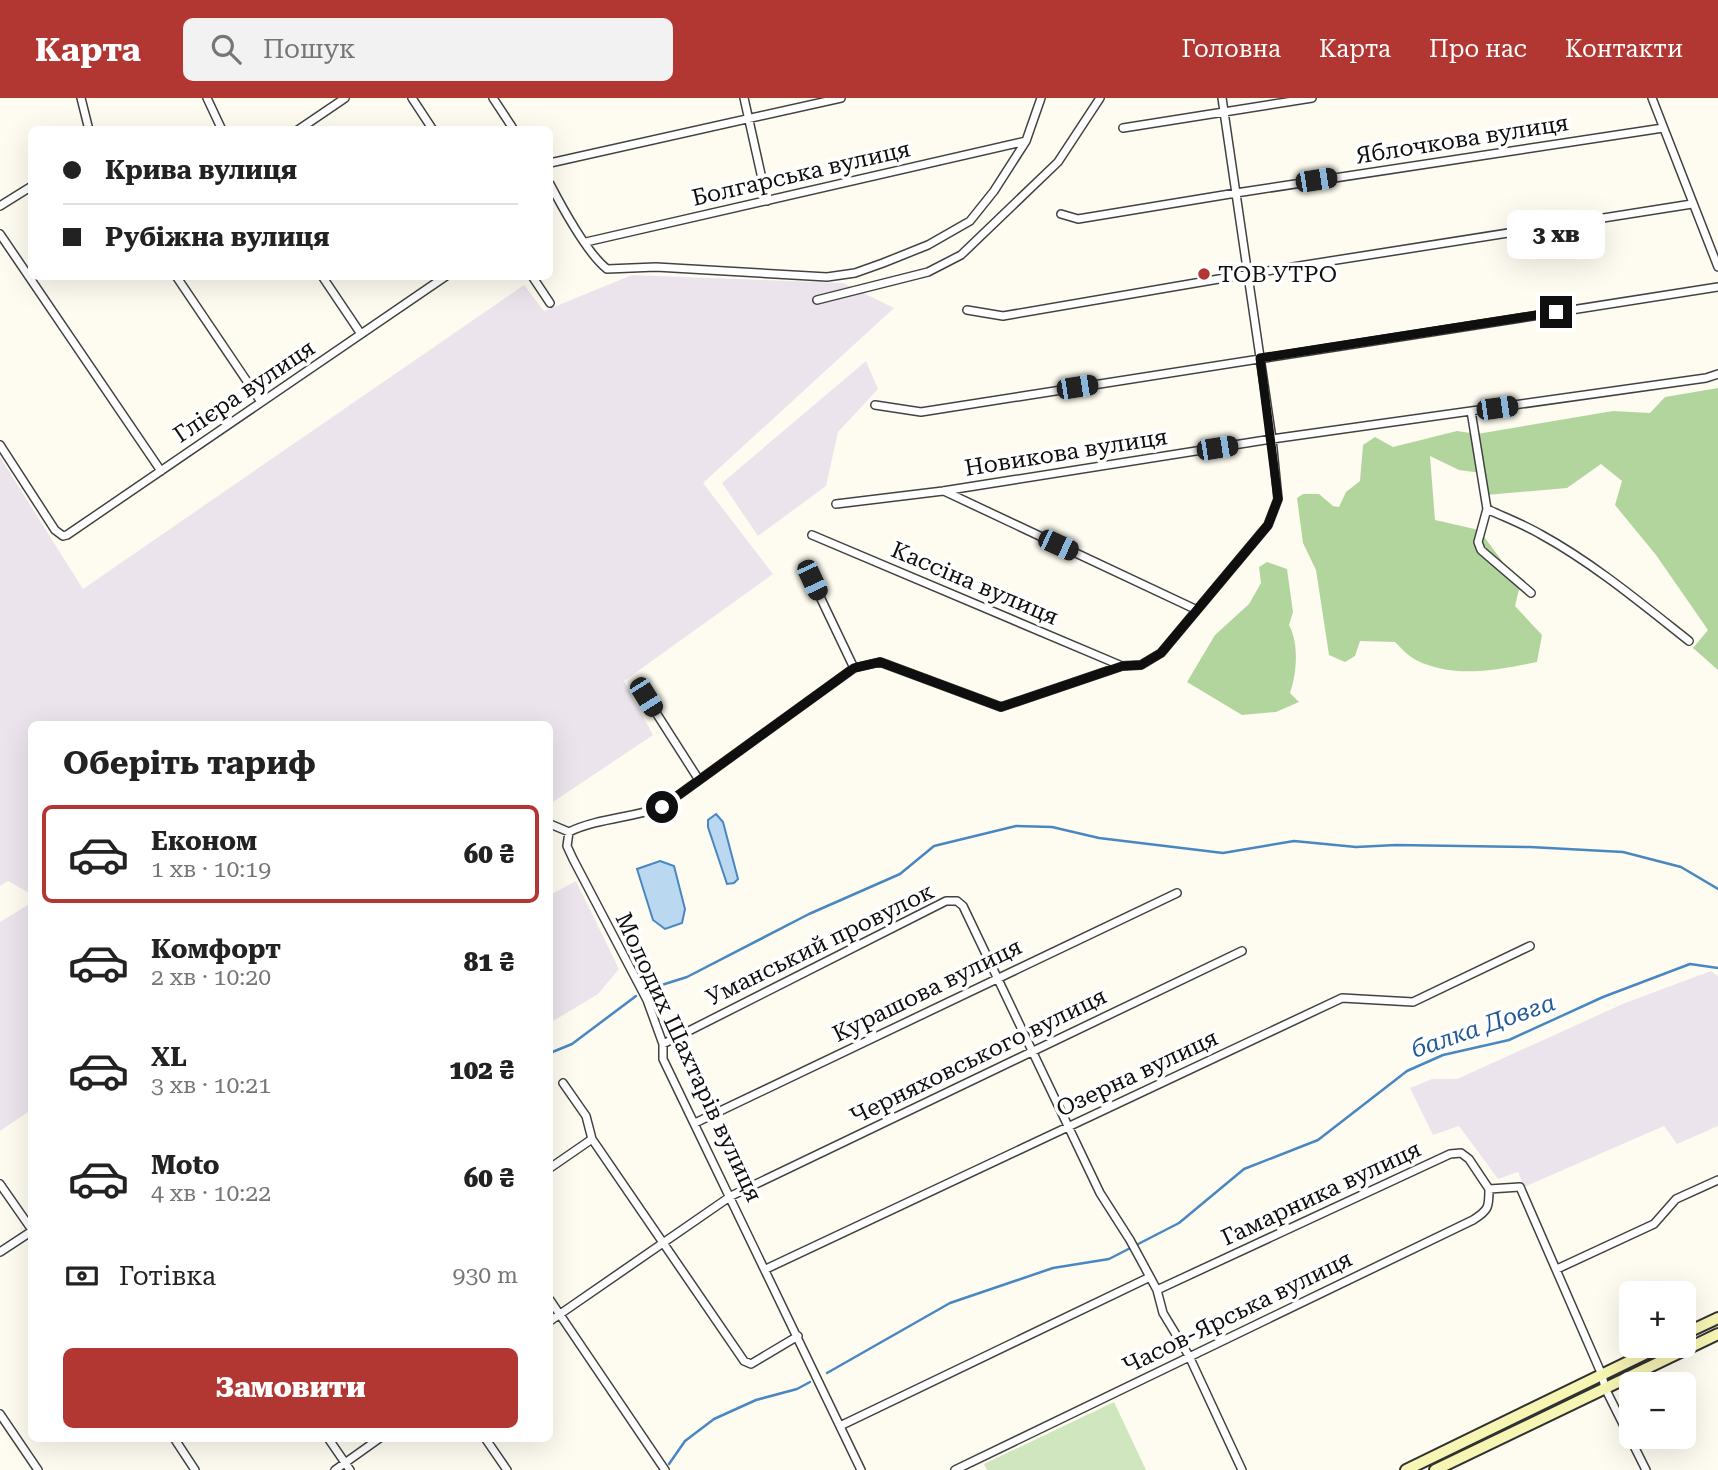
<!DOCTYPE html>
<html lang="uk">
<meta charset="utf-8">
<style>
body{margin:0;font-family:"Roboto Serif",serif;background:#f2f2f2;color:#222;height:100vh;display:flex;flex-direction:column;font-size:26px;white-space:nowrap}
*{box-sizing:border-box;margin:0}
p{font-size:23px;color:#767676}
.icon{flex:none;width:38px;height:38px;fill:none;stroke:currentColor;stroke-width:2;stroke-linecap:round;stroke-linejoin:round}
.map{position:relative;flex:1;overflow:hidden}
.side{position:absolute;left:28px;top:623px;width:525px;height:721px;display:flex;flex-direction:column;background:#fff;border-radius:10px;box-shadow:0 7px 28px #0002}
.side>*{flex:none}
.guide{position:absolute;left:28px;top:28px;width:525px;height:154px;border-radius:10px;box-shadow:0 7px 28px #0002;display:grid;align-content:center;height:154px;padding:0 35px;background:#fff}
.buttons{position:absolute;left:1619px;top:1183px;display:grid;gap:14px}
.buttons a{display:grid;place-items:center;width:77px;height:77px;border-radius:10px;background:#fff;box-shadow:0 7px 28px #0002;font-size:35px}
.end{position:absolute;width:32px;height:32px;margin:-16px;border:9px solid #0f0f0f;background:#fff;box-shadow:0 0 0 4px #fff}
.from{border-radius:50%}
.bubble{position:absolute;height:49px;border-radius:10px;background:#fff;box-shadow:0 7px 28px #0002;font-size:23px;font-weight:800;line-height:49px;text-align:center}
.car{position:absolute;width:21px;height:42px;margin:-21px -10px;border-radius:9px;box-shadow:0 0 5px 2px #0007;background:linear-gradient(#222 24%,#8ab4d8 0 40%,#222 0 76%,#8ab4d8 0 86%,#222 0)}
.guide b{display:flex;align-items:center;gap:24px;height:66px;font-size:26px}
.guide b+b{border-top:2px solid #e0e0e0}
.guide i{width:18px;height:18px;background:#222}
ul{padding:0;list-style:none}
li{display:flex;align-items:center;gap:21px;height:98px;margin:0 14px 10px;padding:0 21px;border:4px solid transparent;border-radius:10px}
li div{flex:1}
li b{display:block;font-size:26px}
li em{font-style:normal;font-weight:800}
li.on{border-color:#b23733}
li>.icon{width:63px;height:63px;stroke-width:1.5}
h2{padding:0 35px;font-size:32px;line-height:84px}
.pay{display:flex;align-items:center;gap:18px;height:77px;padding:0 35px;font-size:26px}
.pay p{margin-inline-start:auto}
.button{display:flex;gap:14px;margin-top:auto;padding:14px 35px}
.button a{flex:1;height:80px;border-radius:10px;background:#b23733;color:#fff;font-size:28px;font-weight:800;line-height:80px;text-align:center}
header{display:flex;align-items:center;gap:42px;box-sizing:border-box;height:98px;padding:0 35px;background:#b23733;color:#fff}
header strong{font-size:33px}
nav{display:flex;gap:38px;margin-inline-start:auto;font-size:24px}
.search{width:490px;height:63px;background:#f2f2f2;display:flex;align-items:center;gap:18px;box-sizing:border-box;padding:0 24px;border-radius:10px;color:#767676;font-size:26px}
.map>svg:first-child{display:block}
.industrial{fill:#ece4ec}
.green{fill:#cfe6be}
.forest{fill:#b2d59e}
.water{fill:#bbd8f1;stroke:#4887c1;stroke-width:2}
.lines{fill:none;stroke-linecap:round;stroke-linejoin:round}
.stream{stroke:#4887c1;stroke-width:2.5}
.street-casing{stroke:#424242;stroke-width:10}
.secondary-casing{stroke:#313131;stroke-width:14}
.street{stroke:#fff;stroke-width:7}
.secondary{stroke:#f7f5b3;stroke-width:10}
.route{stroke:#0f0f0f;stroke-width:9}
.poi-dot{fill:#b23733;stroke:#fff;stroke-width:2.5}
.labels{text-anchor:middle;stroke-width:7;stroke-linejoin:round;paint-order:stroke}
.street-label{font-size:23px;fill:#0f0f0f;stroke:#fff}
.poi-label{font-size:23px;fill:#0f0f0f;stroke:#fff;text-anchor:start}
.water-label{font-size:24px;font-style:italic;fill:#235a95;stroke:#fff}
</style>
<header>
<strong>Карта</strong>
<div class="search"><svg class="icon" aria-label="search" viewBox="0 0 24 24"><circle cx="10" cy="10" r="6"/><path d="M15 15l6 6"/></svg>Пошук</div>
<nav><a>Головна</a><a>Карта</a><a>Про нас</a><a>Контакти</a></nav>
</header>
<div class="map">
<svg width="1718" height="1372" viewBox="0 0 1718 1372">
<rect width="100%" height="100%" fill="#fefcf1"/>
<path class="industrial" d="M632,177L843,185L894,210L703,385L773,476L624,583L653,637L550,706V626H32L31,796L8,783L0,788V359L83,491L524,187L544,213Z
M866,263L878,291L838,334L826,388L758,438L722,385Z
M576,783L619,871L598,896L550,925V797Z
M31,805V1012L0,1033V824Z
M1711,873L1718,878V1028L1677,1046L1664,1028L1524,1089L1518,1074L1498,1081L1459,1028L1433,1037L1410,990L1432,981H1457L1625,905Z"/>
<path class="green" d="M1114,1304L1146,1372H987L984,1366Z"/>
<path class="forest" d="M1718,290V572L1693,550L1708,532L1656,457L1615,407L1622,383L1601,366L1567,390L1486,397L1481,375L1459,372L1430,358L1435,422L1479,432L1520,487L1515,508L1542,537L1537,564C1498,572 1454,581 1416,562C1408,558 1401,550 1395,544L1360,543L1355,558L1345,564L1329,557L1316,472L1303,445L1297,400L1303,396H1319L1333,408L1339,409L1346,394L1360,383L1363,347L1375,339L1393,349L1457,333L1477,336L1613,313L1650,315L1665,299Z
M1267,464L1287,471L1293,514L1289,527C1299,545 1297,575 1290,595L1299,604L1276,614L1242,617L1187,584L1215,537L1249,506L1261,485L1259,469Z"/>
<path class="water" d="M716,716L723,724L738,781L734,785L727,786L708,729V722Z
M660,763L674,768L685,811L682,825L665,831L653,822L637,771Z"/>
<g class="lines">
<path class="stream" d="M649,891L687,879L809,816L900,776L934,748L1016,728L1052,729L1099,740L1223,755L1294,743L1356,749L1396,747L1530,749L1623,754L1681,769L1718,791
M550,955L572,946L636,898
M827,1275L950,1205L1053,1170L1109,1161L1179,1125L1244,1071L1318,1042L1407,973L1443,957L1509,942L1603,899L1690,866L1718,870
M669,1366L685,1343L714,1321L756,1302L797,1291L810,1284"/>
<defs>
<path id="street" d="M81,0L89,32
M207,0L222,32
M412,0L433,32
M493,0L514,32
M744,0L767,103
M1652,0L1718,169
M1123,30L1312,0
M298,32L345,0
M550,65L841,0
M550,86C562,109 588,156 607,171L656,169L827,179L855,175L883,165L928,147L970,123L994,93L1026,43L1041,0
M0,108L32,88
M1061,116L1078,121L1236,95L1663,30
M0,136L161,373
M586,144L1026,43
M176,178L261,304
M322,178L361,236
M532,178L550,205
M817,202L928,174L961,157L1058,64L1100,0
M967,212L1003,218L1248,176L1692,106
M875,307L921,314L1718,189
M1471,313L1487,411L1478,444L1481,452L1531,495
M0,347L55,432L63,438L67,437L446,178
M944,393L1197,512
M836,406L943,393L1272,341L1706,280L1718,276
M1487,411C1504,419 1523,426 1540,436C1593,465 1641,505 1689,543
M812,437L1122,568
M812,482L854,570
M646,599L699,682
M550,726L569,734C598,720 632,720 662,709L854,570L880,564L1001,609L1122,568L1141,567L1161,555L1268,427L1278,401L1272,341L1222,0
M569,734L567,748L573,761L647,902L663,946V961L861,1372
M663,946L946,803H957L963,808L1100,1095L1130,1142L1150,1179L1157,1192L1163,1215L1189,1258L1242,1372
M563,985L586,1018L592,1041L744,1263L751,1266L798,1238
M695,1025L1177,795
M550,1070L592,1041
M0,1086L32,1132
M0,1154L32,1133
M766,1171L1342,900L1413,904L1530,848
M1557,1171L1654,1126L1676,1101L1718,1082
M1157,1192L1450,1056L1461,1055L1469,1061L1489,1091
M550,1202L665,1372
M550,1223L731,1098L1242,853
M0,1316L38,1372
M840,1328L1150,1179
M174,1340L195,1372
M328,1340L350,1372
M485,1340L507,1372
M335,1372L380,1340
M955,1372L1473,1122C1489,1112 1489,1109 1489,1091L1520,1089L1602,1277L1605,1290L1646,1372"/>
<path id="secondary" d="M1684,1236L1718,1220
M1406,1372L1661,1248
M1435,1372L1718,1236"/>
</defs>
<use href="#street" class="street-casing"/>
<use href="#secondary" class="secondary-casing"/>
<use href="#street" class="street"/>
<use href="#secondary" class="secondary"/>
</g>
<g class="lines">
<path class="route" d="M662,709L854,570L880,564L1001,609L1122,568L1141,567L1161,555L1268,427L1278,401L1260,260L1556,214"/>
</g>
<circle class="poi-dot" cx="1204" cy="176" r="7"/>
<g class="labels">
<g class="street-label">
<text transform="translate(1462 41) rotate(-9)" y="8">Яблочкова вулиця</text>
<text transform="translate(801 75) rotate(-13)" y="8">Болгарська вулиця</text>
<text transform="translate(244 293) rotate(-34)" y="8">Глієра вулиця</text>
<text transform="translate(1066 354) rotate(-9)" y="8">Новикова вулиця</text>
<text transform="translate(975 485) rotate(23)" y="8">Кассіна вулиця</text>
<text transform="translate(820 846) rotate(-26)" y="8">Уманський провулок</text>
<text transform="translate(927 892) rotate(-26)" y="8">Курашова вулиця</text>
<text transform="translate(978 958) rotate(-26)" y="8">Черняховського вулиця</text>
<text transform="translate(689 959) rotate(65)" y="8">Молодих Шахтарів вулиця</text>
<text transform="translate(1137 975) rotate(-25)" y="8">Озерна вулиця</text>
<text transform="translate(1321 1095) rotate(-25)" y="8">Гамарника вулиця</text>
<text transform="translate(1237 1214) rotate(-26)" y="8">Часов-Ярська вулиця</text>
</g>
<g class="poi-label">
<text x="1218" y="184">ТОВ УТРО</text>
</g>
<g class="water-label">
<text transform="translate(1483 928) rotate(-19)" y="8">балка Довга</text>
</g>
</g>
</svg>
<div class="buttons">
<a>+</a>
<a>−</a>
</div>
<i class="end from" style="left:662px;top:709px"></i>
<i class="end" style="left:1556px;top:214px"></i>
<div class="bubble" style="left:1507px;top:112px;width:98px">3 хв</div>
<i class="car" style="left:1316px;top:82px;rotate:81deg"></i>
<i class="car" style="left:1077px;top:289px;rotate:81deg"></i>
<i class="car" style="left:1497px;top:310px;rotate:82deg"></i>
<i class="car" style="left:1217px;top:350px;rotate:81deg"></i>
<i class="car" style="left:1058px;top:447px;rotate:115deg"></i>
<i class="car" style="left:812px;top:482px;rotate:155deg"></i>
<i class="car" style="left:646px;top:599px;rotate:148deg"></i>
<div class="guide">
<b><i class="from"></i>Крива вулиця</b>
<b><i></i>Рубіжна вулиця</b>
</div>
<section class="side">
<h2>Оберіть тариф</h2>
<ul>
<li class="on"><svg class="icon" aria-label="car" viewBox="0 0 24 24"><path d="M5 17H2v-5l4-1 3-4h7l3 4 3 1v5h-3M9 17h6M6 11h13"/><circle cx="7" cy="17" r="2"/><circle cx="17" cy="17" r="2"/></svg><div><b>Економ</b><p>1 хв · 10:19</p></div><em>60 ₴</em></li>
<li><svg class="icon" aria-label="car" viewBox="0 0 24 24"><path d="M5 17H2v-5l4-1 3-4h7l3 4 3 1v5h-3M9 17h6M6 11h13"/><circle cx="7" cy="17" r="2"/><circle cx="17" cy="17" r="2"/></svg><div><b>Комфорт</b><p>2 хв · 10:20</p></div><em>81 ₴</em></li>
<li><svg class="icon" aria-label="car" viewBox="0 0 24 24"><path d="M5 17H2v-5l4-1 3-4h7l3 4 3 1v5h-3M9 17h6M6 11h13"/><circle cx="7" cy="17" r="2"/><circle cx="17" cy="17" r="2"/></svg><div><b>XL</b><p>3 хв · 10:21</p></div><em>102 ₴</em></li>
<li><svg class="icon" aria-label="car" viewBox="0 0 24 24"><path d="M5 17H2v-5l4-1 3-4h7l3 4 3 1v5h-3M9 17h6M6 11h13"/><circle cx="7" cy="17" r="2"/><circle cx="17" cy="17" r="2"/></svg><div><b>Moto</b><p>4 хв · 10:22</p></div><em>60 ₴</em></li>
</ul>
<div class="pay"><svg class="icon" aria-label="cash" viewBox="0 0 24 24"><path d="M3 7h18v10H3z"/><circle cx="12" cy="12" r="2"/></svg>Готівка<p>930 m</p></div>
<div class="button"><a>Замовити</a></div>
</section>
</div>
